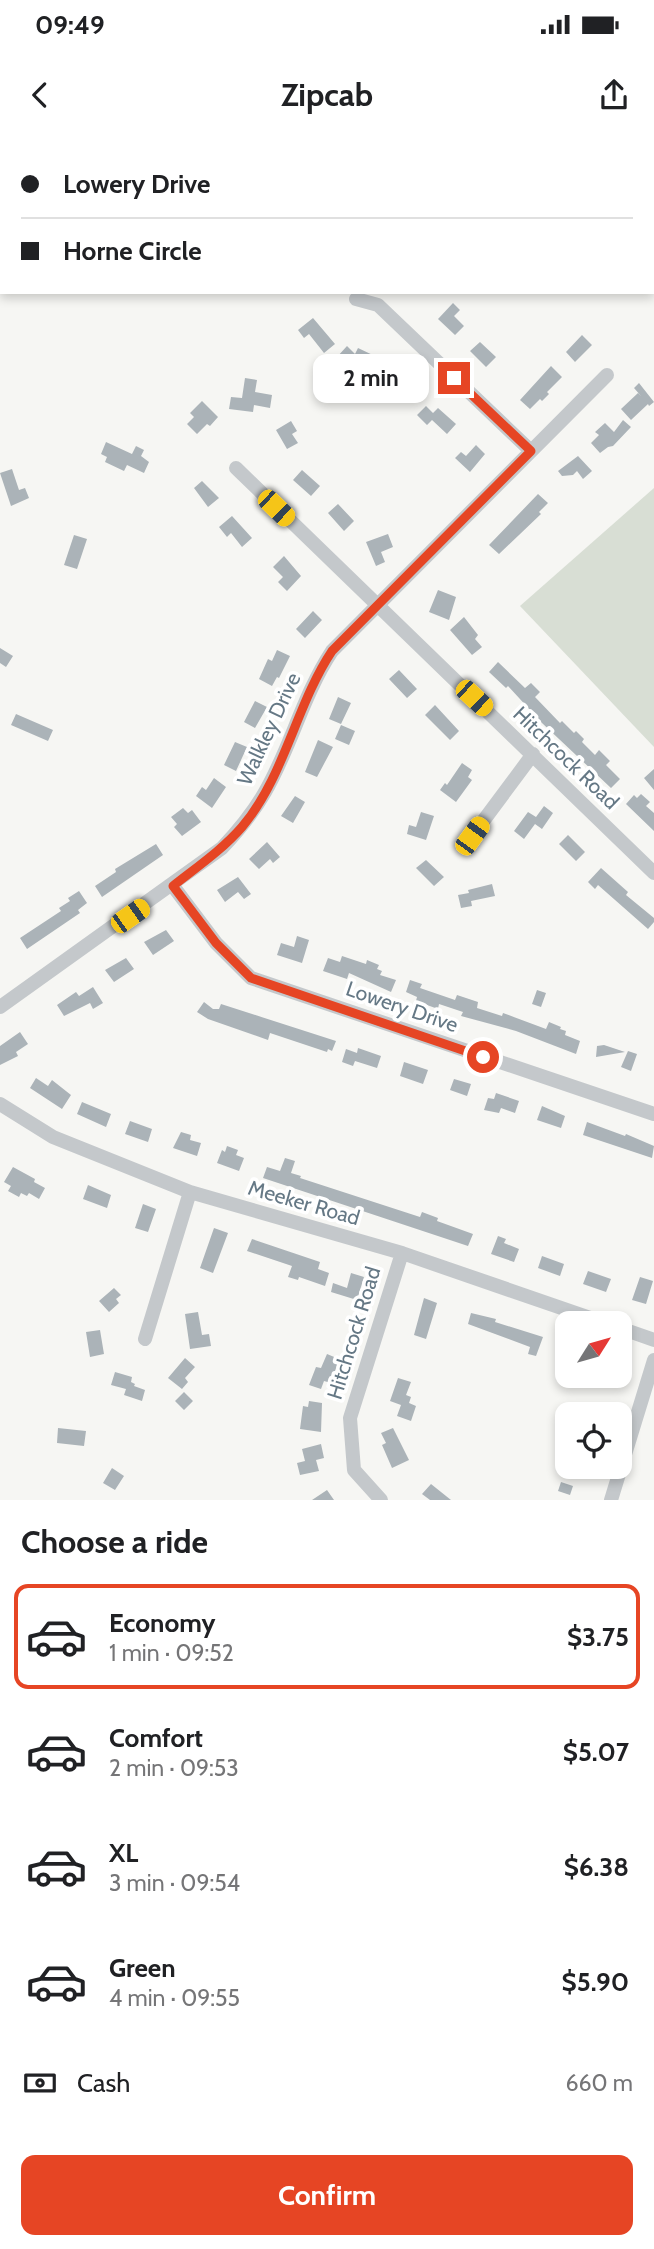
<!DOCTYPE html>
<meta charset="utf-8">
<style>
body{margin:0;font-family:Cabin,sans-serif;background:#f6f6f6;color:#202124;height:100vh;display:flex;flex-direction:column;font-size:26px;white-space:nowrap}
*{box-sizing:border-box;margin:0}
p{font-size:23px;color:#757577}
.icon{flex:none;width:38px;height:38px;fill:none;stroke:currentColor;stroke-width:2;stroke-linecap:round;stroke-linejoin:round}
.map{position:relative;height:1360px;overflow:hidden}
.drawer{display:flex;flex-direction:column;background:#fff;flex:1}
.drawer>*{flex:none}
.guide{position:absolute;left:0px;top:0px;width:654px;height:154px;box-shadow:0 4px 10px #0003;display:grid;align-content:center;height:154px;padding:0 21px;background:#fff}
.needle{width:46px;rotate:53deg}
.buttons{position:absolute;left:555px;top:1171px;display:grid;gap:14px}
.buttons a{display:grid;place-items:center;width:77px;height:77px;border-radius:14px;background:#fff;box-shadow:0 4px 10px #0003;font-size:35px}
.end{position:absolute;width:32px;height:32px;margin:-16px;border:9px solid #e64524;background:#fff;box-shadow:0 0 0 4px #fff}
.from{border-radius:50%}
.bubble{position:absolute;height:49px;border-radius:14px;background:#fff;box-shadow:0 4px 10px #0003;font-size:23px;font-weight:800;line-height:49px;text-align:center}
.car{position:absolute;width:21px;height:42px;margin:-21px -10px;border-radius:9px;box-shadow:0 0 5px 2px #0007;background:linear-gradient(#f5c518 24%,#345 0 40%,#f5c518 0 76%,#345 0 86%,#f5c518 0)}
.guide b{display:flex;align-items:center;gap:24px;height:66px;font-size:26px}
.guide b+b{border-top:2px solid #e0e0e0}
.guide i{width:18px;height:18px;background:#202124}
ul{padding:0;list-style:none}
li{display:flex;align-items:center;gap:21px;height:105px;margin:0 14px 10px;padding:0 7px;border:4px solid transparent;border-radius:14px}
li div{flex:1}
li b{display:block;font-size:26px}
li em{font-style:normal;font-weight:800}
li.selected{border-color:#e64524}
li>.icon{width:63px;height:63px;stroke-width:1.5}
h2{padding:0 21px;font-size:32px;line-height:84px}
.pay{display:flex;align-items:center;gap:18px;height:77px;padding:0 21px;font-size:26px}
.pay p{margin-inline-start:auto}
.action{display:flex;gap:14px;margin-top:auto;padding:14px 21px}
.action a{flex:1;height:80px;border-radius:14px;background:#e64524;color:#fff;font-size:28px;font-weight:800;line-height:80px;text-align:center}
.status{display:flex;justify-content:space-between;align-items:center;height:49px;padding:0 35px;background:#fff;direction:ltr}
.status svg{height:19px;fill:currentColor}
header{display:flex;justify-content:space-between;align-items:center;height:91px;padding:0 21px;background:#fff;font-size:32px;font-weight:800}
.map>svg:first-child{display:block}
.green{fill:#d8ded4}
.building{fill:#abb3b8}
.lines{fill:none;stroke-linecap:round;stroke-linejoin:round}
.minor{stroke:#c4c8cb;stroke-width:14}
.route{stroke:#e64524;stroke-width:9}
.labels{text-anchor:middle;stroke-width:7;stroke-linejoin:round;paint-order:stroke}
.street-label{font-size:21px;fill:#657885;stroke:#fff}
</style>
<div class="status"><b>09:49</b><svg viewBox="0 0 49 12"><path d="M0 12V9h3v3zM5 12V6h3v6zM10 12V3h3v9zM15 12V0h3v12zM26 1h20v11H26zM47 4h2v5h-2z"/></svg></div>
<header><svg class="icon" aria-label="back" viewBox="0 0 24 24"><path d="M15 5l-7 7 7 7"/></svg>Zipcab<svg class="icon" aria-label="share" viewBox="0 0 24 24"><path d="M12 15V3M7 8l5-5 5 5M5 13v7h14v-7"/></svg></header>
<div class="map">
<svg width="654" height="1360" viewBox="0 0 654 1360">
<rect width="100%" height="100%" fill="#f6f6f3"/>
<path class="green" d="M654,348V607L520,466Z"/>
<path class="building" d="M453,163L460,170L454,176L464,186L455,195L438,179Z
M313,178L335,204L324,213L309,194L304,198L298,190Z
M582,195L592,205L575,222L566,212Z
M480,202L496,217L486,227L470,211Z
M347,206L355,214L358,208L379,218L374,229L353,220L345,227L337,217Z
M551,226L562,237L547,252L549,254L542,261L540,259L530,269L520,260Z
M398,230L415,245L405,255L399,248L393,253L387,247L392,242L389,238Z
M245,238L257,240L255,252L272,255L270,268L254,265L253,272L229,269L231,257L242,258Z
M639,243L654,262L649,266L648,264L631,280L621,269L638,253L641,256L634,248Z
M202,261L218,277L210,286L207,284L197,294L187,284L194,277L190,273Z
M426,266L433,273L438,268L456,284L447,294L432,280L427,285L417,275Z
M623,280L631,287L613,306L608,307L600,313L591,303L599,295L595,292L605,283L614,292Z
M291,281L297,291L292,294L298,303L287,309L276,290Z
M106,302L132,314L136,306L144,310L141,316L149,322L144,333L127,325L124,331L105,322L107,317L101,314Z
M476,305L485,314L470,332L455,318L461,312L466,316Z
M578,316L592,331L583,339L577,331L573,335L562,336L558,331Z
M12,329L19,350L25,348L29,358L11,366L0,333Z
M302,330L320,346L311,356L293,340Z
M202,341L219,358L208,367L194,348Z
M538,354L548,363L539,372L541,374L499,414L489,405Z
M338,364L354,381L344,391L328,373Z
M232,376L252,398L242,407L231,393L227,397L219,387Z
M388,394L393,407L381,412L385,422L376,426L366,402Z
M74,395L87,399L77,429L64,425Z
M284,416L301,436L287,451L278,442L283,437L273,427Z
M438,450L456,457L449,480L429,472Z
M313,471L322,480L305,498L296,489Z
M464,477L478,495L475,499L482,507L472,515L450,490Z
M0,508L13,516L6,527L0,523Z
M277,510L290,516L279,538L277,537L272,546L259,539L268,519L272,521Z
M498,522L525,548L531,543L540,552L535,557L560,583L562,581L574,593L576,591L584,599L582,602L595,615L599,610L610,621L606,625L620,639L611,648L542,583L508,546L506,548L489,532Z
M399,530L417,549L407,558L389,539Z
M338,557L351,563L341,584L329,579Z
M255,561L267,567L255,588L244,582Z
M435,565L459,591L450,600L425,575Z
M16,574L53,590L48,601L11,585Z
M341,585L355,591L349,605L335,599Z
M318,600L333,607L317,637L305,632Z
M235,602L247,607L236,631L224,625Z
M462,623L472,630L468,637L472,640L456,662L440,650L445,643L447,645Z
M654,629V650L644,638Z
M214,638L226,647L212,668L196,656L202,647L206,650Z
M641,654L650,662L646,666L654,673V691L626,664L634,655L637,658Z
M295,656L305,662L293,683L281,676Z
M544,666L553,673L542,689L535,684L524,699L514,691L528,672L536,677Z
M183,668L188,673L192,670L201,682L182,696L174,687L177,684L171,677Z
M421,672L434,676L426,700L407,694L409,685L416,687Z
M568,695L585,712L576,721L559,704Z
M267,702L280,717L273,723L270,719L259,729L249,719Z
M156,704L163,715L102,757L95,746L116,732L115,729Z
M426,720L444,737L434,746L416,728Z
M601,728L628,752L626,755L654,778V782L648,789L598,745L595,749L588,742Z
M238,737L251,754L244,759L238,752L225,762L217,750Z
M492,744L495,756L471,761L472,766L461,768L458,755L469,753L468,750Z
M79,751L87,763L78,770L80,773L27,809L20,798L61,771L59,768L70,761L68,758Z
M166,790L174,801L153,815L144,802Z
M297,796L309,800L302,823L277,815L281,803L294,807Z
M342,816L366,824L367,820L379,825L377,829L382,831L380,835L396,840L391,852L349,833L347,839L323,831L328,818L340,822Z
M126,818L134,829L114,842L105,830Z
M410,840L422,844L420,848L455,860L457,855L478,862L477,868L502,876L503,873L546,889L549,882L561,887L560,889L566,891L565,895L580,901L576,914L516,891L461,876L463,872L439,864L438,869L416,861L417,857L406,852Z
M93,847L103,863L93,869L90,863L64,876L57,865L76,852L79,856Z
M537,850L546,853L541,867L532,864Z
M204,862L213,869H219L221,864L336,901L332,911L328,909L327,912L270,893L268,900L208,879L197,872Z
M20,892L28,904L16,912L18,916L0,925V906Z
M604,905L625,912L596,917L597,906Z
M358,908L381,916L377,928L355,921L353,926L342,922L346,909L357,913Z
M628,911L637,914L631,931L621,927Z
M404,922L428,930L423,944L400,936Z
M36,938L48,946L52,940L71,955L62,969L30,948Z
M454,939L471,944L467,956L450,950Z
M496,953L519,961L515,973L501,968L499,973L484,970L488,958L494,959Z
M82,962L111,974L106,987L77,974Z
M542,966L565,976L561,988L537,980Z
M130,981L152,989L148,1002L125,994Z
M587,982L625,996L626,994L654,1006L652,1018L583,995Z
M181,992L191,995L190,1000L201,1003L197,1016L173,1008Z
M227,1006L238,1010L236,1015L244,1018L239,1031L217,1023L222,1010L225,1012Z
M285,1018L295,1021L291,1033L301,1036L300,1038L420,1077L422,1072L438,1078L437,1081L473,1094L468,1106L263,1038L267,1027L280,1031Z
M13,1027L35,1039L34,1042L45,1048L39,1059L29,1053L27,1056L21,1053L19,1057L8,1051L11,1046L4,1042Z
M88,1045L111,1055L107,1068L83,1059Z
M143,1064L156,1069L148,1092L135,1088Z
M214,1088L228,1093L213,1133L200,1128Z
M498,1096L506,1099L504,1103L519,1109L514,1122L491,1114Z
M252,1099L320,1122L318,1129L329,1133L325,1146L299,1137L298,1140L288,1137L292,1126L247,1111Z
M542,1116L564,1124L560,1136L538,1128Z
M588,1131L611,1139L606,1152L583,1144Z
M351,1133L364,1137L357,1160L331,1152L333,1143L347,1148Z
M640,1137L653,1141L646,1164L632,1160Z
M114,1148L121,1155L116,1159L119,1163L109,1172L99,1161Z
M424,1158L437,1163L426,1199L414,1195Z
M198,1172L202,1195L209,1194L211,1206L190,1209L185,1174Z
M471,1173L496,1179L495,1182L543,1197L536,1216L528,1214L530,1207L468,1184Z
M100,1190L104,1214L90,1217L86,1192Z
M327,1214L339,1219L331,1243L324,1241L321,1249L309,1245L316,1227L321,1228Z
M185,1218L195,1227L185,1238L188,1242L182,1249L168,1238Z
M115,1232L132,1237L131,1242L135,1244L134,1246L145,1250L142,1261L124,1255L126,1249L111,1245Z
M608,1236H623L619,1248L606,1243Z
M398,1238L411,1242L406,1255L411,1257L409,1263L416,1266L411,1281L397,1276L401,1265L390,1261Z
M184,1252L193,1261L184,1270L175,1261Z
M309,1261L322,1263L321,1292L300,1289L303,1266L308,1267Z
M58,1288L86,1291L84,1306L57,1303Z
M393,1288L409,1320L392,1328L382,1305L386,1303L381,1293Z
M321,1304L324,1318L316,1320L319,1331L300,1335L297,1323L305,1321L302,1309Z
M112,1328L124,1336L115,1350L103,1343Z
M561,1342L573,1346L570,1355L558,1351Z
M431,1344L451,1360H430L422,1354Z
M327,1350L334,1360H312Z"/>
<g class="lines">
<path class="minor" d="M189,0L191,2
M448,0V1
M356,159L378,165L531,311
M236,328L654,733
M472,696L533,614
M173,746L216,803L251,838L654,974
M0,867L222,708C238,691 253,673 265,652C291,607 303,555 332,511L607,235
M0,964L53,997L190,1052L402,1113L605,1183
M620,1188L654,1200
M145,1199L190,1052
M381,1360L354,1330L350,1278L402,1113
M611,1360L654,1220"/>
</g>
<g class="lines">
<path class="route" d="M454,238L531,311L332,511C296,565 285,636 242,687C222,710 197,727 173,746L216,803L251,838L483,917"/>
</g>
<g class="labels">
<g class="street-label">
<text transform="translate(269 589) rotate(-65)" y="7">Walkley Drive</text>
<text transform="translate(566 618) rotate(44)" y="7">Hitchcock Road</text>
<text transform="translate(402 867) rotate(19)" y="7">Lowery Drive</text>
<text transform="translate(304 1063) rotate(16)" y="7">Meeker Road</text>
<text transform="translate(354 1193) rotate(-73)" y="7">Hitchcock Road</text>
</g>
</g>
</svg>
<div class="buttons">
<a><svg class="needle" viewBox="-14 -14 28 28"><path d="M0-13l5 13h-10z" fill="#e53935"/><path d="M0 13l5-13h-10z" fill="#757577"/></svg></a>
<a><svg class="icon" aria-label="locate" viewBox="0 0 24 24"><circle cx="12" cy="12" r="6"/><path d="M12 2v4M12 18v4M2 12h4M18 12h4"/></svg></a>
</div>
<i class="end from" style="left:483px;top:917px"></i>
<i class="end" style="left:454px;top:238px"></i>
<div class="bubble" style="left:313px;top:214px;width:116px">2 min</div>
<i class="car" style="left:276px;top:368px;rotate:134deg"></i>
<i class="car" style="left:474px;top:558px;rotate:133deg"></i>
<i class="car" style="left:472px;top:696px;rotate:36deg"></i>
<i class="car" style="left:130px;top:776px;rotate:55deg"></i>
<div class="guide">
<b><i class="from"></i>Lowery Drive</b>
<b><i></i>Horne Circle</b>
</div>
</div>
<section class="drawer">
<h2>Choose a ride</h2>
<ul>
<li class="selected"><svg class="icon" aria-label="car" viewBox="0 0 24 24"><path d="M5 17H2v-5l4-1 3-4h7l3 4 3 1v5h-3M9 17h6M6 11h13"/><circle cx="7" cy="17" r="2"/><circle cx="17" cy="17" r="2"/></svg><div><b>Economy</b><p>1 min · 09:52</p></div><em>$3.75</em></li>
<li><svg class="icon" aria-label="car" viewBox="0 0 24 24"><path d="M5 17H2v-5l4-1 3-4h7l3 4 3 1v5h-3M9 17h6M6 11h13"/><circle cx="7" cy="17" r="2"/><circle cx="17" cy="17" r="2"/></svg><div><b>Comfort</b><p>2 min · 09:53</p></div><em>$5.07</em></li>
<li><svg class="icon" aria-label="car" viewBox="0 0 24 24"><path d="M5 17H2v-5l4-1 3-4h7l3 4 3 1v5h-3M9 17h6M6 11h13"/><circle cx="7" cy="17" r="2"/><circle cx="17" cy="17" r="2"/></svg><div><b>XL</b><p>3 min · 09:54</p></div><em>$6.38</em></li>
<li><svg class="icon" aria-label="car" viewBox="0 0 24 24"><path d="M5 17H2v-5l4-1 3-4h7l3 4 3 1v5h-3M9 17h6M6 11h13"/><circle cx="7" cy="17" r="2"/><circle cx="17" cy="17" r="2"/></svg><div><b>Green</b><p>4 min · 09:55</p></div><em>$5.90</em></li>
</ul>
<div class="pay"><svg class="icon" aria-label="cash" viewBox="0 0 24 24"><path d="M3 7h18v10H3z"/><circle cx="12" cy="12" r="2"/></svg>Cash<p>660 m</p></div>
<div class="action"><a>Confirm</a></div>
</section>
